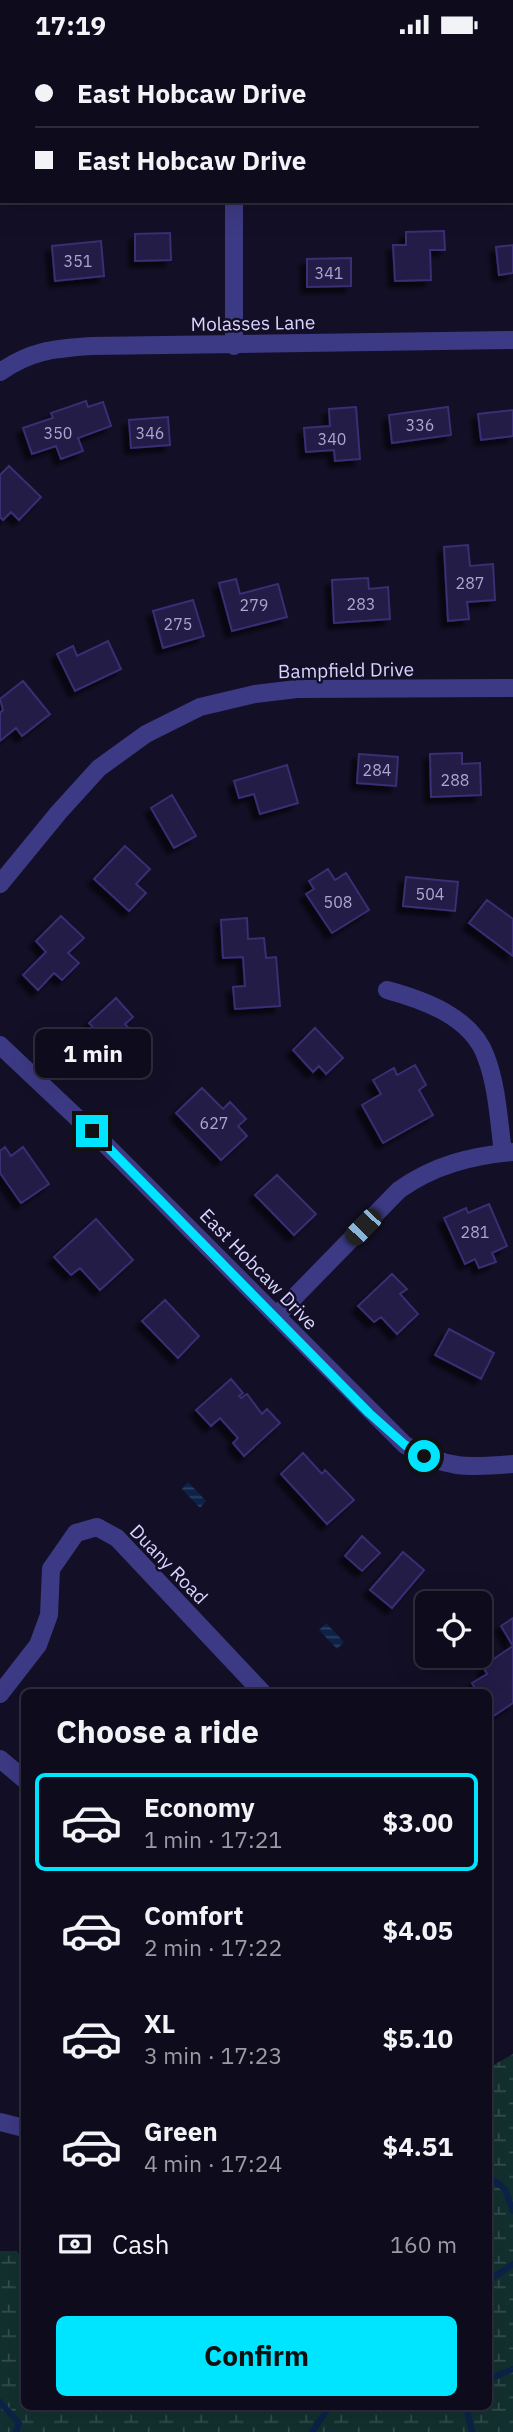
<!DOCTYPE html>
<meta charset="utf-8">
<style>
body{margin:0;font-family:"IBM Plex Sans",sans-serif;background:#171425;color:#f1f3f6;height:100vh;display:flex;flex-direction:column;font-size:26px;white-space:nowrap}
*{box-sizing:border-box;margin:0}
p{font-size:23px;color:#9b9ba3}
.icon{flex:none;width:38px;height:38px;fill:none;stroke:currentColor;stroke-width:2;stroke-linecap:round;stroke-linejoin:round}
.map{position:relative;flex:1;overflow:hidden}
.side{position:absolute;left:21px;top:1640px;width:471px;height:721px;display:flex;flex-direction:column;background:#0e0b1c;border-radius:10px;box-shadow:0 7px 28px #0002,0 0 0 2px #2e2b3b}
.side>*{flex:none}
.top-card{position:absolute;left:0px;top:0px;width:514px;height:154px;box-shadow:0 7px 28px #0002,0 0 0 2px #2e2b3b;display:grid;align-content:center;height:154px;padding:0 35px;background:#0e0b1c}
.buttons{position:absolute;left:415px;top:1542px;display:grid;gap:14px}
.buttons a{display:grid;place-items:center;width:77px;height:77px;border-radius:10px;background:#0e0b1c;box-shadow:0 7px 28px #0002,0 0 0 2px #2e2b3b;font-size:35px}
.end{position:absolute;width:32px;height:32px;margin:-16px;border:9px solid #00e5ff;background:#111;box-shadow:0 0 0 4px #111}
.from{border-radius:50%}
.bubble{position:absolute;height:49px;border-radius:10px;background:#0e0b1c;box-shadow:0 7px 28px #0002,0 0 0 2px #2e2b3b;font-size:23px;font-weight:700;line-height:49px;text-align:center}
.car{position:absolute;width:21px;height:42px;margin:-21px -10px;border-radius:9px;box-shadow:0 0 5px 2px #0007;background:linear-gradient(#222 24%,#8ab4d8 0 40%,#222 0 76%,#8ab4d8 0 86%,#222 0)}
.top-card b{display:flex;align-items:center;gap:24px;height:66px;font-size:26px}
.top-card b+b{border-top:2px solid #2e2b3b}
.top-card i{width:18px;height:18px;background:#f1f3f6}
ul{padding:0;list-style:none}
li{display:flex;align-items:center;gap:21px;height:98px;margin:0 14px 10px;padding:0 21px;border:4px solid transparent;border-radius:10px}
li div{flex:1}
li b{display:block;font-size:26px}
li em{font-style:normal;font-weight:700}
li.selected{border-color:#00e5ff}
li>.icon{width:63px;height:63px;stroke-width:1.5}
h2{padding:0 35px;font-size:32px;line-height:84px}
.pay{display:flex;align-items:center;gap:18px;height:77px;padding:0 35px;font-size:26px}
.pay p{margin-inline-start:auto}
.primary-button{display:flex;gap:14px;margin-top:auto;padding:14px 35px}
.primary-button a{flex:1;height:80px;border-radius:10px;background:#00e5ff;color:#111;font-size:28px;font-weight:700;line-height:80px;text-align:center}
.status{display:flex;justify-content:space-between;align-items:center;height:49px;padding:0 35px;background:#0e0b1c;direction:ltr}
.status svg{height:19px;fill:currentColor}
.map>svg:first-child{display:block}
.wetland{fill:url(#wetland-marsh)}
.water{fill:url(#water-rules)}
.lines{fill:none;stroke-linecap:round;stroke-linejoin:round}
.stream{stroke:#0c2248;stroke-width:6}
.building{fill:#241b47;stroke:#3b2d73;stroke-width:2;filter:url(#shadow)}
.minor{stroke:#3d3a85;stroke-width:18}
.route{stroke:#00e5ff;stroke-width:9}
.labels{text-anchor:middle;stroke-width:5;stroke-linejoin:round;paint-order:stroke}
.number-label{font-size:16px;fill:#aca6d1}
.street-label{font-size:19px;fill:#d9d4ff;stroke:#130f26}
</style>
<div class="status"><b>17:19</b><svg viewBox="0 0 49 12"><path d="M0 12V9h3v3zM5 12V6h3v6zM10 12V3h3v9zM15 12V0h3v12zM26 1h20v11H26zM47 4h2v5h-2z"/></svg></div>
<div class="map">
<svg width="513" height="2383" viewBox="0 0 513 2383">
<defs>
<pattern id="wetland-marsh" width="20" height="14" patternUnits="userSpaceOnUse" patternTransform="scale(1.75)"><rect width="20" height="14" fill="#12302f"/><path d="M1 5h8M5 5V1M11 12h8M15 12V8" fill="none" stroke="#344d4e"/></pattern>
<pattern id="water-rules" width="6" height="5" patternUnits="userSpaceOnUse" patternTransform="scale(1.75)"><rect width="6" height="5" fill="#0c2248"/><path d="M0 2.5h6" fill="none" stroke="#2f4163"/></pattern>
<filter id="shadow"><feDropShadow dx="-6" dy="6" stdDeviation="2" flood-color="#0009"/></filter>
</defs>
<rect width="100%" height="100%" fill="#130f26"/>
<path class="wetland" d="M513,2005V2383H0V2202H17L24,2214V2357H488V2019Z"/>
<path class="water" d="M188,1433L206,1452L200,1459L182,1440Z
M326,1574L344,1593L337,1600L319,1581Z"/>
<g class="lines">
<path class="stream" d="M488,2127L505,2140L513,2162
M488,2232L513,2215
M488,2331L513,2320
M0,2353L19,2374L16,2383
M466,2357L472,2383
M312,2383L330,2357"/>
</g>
<path class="building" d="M444,182L445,201H430L431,231L395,232L393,196H406V183Z
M170,184L171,211L135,212V185Z
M101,192L104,227L55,232L52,197Z
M513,196V224L499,226L496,198Z
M351,209V237L307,238V210Z
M86,352L88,358L103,353L111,377L78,389L83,402L61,410L56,397L32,405L23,379L53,369L51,364Z
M356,358L360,410L335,412L334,401L306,403L304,379L330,377L329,360Z
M448,358L451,386L392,394L389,366Z
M513,361V387L481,391L478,365Z
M168,368L170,396L131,399L129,371Z
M9,417L41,448L19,471L11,463L3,471L0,468V426Z
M468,496L470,517L493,515L495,551L467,553L469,570L448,572L444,498Z
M368,529L369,540L388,538L390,570L334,574L332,531Z
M236,530L240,545L278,535L287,568L232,582L219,534Z
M193,551L204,587L163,599L153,562Z
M108,592L121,620L75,642L57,605L73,597L77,607Z
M23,632L50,665L22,687L16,679L0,692V664L3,661L0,650Z
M462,704V715L480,714L481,746L431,748L430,705Z
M359,705L398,708L396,737L357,734Z
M287,716L298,754L260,765L254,745L239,749L234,732Z
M172,746L196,787L174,799L151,759Z
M125,797L150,820L136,835L146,844L129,862L94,830Z
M328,820L335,831L346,824L369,861L332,884L306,845L314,840L309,832Z
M406,828L458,833L455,862L403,857Z
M487,851L513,870V907L469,874Z
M61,867L84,889L68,904L79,914L62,931L54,924L38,941L23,926L46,903L36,892Z
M247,869L248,890L264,889L266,909L276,908L280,957L235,960L233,938L245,937L243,908L223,909L221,871Z
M116,949L133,968L125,975L152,1006L133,1022L89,974Z
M315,979L343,1009L326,1025L319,1017L313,1023L293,1001Z
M415,1016L426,1036L419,1041L433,1066L383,1094L362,1056L381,1045L373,1031L394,1019L397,1026Z
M202,1039L223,1060L230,1053L246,1070L238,1077L247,1087L221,1111L176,1064Z
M5,1098L11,1107L23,1098L49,1135L21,1154L0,1124V1102Z
M277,1126L316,1165L294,1186L255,1146Z
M489,1155L507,1197L492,1204L496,1213L479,1219L475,1210L465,1215L444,1169L466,1159L468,1164Z
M96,1170L133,1211L100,1241L80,1219L71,1226L54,1208Z
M392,1225L407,1240L400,1245L418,1265L397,1285L381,1268L374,1273L358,1257Z
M165,1251L199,1287L178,1309L142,1272Z
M449,1280L494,1304L481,1330L435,1306Z
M231,1330L243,1344L239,1347L241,1349L247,1345L262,1365L267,1360L280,1374L244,1407L233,1394L238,1389L220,1369L211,1377L196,1361Z
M303,1404L322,1425L325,1421L354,1451L327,1475L281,1425Z
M362,1487L380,1504L362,1522L345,1507Z
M403,1503L424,1521L392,1559L370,1541Z
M513,1569V1597L501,1577Z
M513,1597V1654L492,1668L488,1661V1643H477L472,1634L487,1625L483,1617Z"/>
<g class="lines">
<path class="minor" d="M233,0V2
M234,152V297
M0,323C32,301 54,300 91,297L513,291
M0,835L59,763L99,719L146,685L200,658L255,645L297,640L513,639
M387,941C424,951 472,968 486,1008C497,1036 499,1073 503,1104
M0,996L108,1098L405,1396C445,1420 468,1419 513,1415
M276,1267L399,1141C434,1116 471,1107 513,1103
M0,1645L38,1596L49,1566L51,1520L76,1484L97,1478L117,1489L262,1643
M0,1710L24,1730
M0,2073L24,2079"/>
</g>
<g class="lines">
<path class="route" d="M92,1082L369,1364L405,1396L424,1407"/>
</g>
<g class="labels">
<g class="number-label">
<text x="78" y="218">351</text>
<text x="329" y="230">341</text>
<text x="420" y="382">336</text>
<text x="58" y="390">350</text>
<text x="150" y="390">346</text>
<text x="332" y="396">340</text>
<text x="470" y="540">287</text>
<text x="361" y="561">283</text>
<text x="254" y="562">279</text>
<text x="178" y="581">275</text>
<text x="377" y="727">284</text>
<text x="455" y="737">288</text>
<text x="430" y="851">504</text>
<text x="338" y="859">508</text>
<text x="214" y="1080">627</text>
<text x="475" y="1189">281</text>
</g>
<g class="street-label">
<text transform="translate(253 274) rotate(-1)" y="7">Molasses Lane</text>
<text transform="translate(346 621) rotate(-1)" y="7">Bampfield Drive</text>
<text transform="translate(259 1220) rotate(46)" y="7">East Hobcaw Drive</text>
<text transform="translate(169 1515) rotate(46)" y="7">Duany Road</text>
</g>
</g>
</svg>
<div class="buttons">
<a><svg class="icon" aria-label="locate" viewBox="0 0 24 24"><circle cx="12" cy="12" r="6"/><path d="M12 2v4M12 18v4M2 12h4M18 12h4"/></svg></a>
</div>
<i class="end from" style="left:424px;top:1407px"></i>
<i class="end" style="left:92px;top:1082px"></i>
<div class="bubble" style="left:35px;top:980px;width:116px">1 min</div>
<i class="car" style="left:363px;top:1178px;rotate:224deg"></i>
<div class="top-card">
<b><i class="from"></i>East Hobcaw Drive</b>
<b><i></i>East Hobcaw Drive</b>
</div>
<section class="side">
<h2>Choose a ride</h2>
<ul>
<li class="selected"><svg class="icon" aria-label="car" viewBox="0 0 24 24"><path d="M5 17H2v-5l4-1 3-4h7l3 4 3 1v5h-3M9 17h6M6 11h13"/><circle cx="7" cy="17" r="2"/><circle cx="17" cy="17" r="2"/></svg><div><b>Economy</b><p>1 min · 17:21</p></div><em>$3.00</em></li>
<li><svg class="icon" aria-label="car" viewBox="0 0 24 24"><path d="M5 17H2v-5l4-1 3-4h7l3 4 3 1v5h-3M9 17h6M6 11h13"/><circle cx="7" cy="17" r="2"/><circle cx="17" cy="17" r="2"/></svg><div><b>Comfort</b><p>2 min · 17:22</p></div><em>$4.05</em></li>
<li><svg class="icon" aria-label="car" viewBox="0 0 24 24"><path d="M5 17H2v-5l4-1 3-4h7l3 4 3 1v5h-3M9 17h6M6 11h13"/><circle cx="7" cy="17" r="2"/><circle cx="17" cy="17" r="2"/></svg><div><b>XL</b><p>3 min · 17:23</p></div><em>$5.10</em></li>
<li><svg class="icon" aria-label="car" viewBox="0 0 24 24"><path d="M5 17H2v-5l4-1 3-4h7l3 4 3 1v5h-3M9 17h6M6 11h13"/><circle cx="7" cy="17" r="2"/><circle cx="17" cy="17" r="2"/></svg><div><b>Green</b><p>4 min · 17:24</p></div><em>$4.51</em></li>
</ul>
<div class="pay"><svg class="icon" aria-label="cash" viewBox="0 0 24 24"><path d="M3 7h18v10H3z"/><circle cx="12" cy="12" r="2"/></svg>Cash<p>160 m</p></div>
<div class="primary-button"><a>Confirm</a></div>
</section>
</div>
